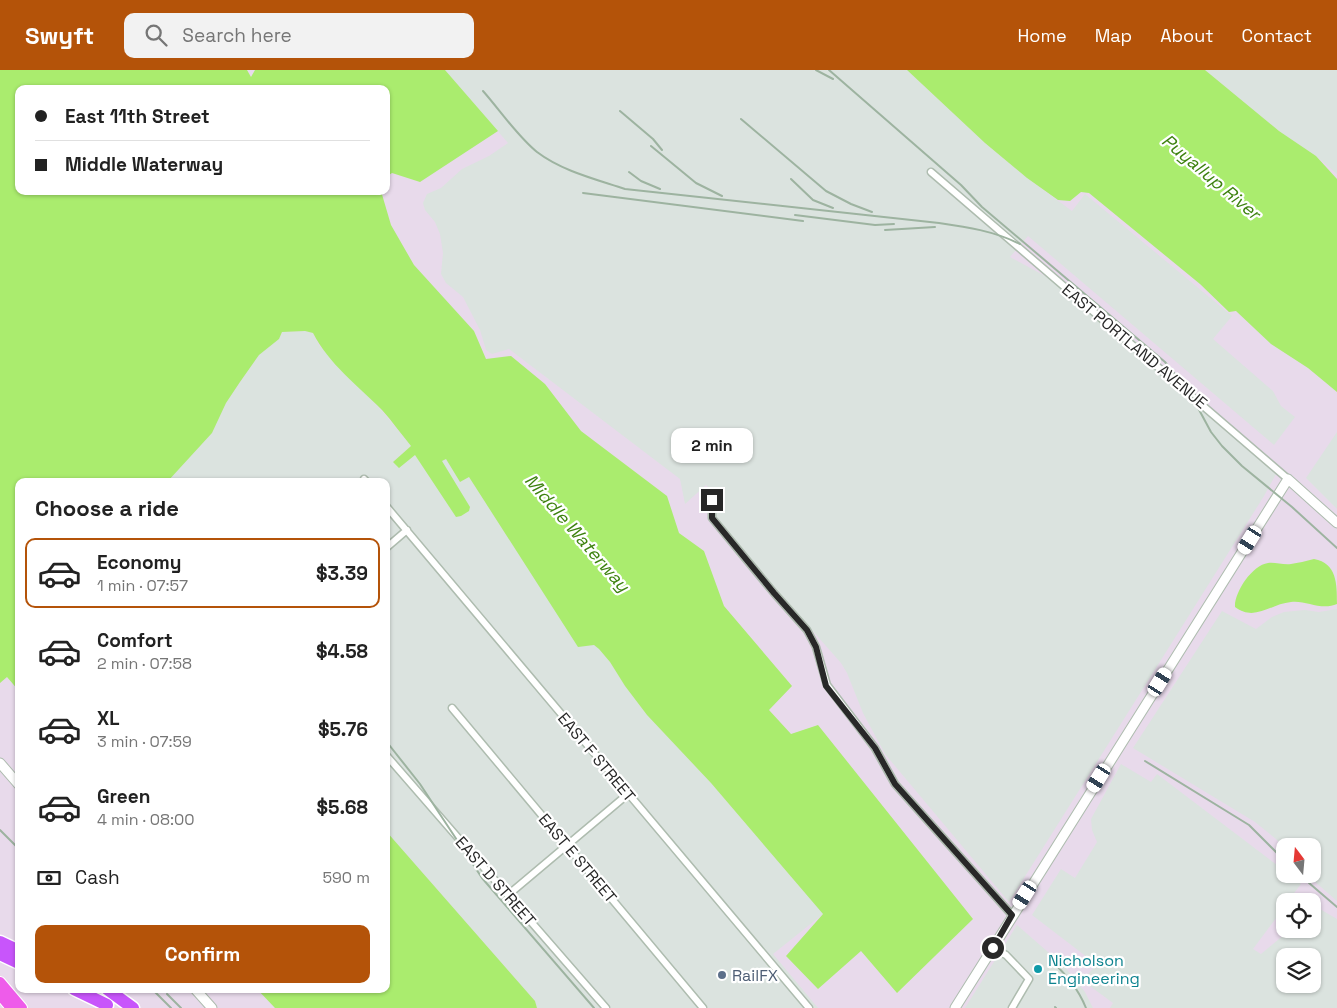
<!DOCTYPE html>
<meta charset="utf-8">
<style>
body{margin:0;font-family:"Space Grotesk",sans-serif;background:#f2f2f2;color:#222;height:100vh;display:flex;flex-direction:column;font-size:19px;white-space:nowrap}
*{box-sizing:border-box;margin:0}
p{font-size:16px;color:#767676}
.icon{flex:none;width:28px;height:28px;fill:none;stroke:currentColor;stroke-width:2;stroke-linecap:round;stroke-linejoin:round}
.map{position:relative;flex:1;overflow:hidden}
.drawer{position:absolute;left:15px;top:408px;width:375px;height:515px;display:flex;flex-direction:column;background:#fff;border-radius:10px;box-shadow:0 1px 4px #0004}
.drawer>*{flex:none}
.guide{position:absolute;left:15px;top:15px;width:375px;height:110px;border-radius:10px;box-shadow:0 1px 4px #0004;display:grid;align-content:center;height:110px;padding:0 20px;background:#fff}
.needle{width:32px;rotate:344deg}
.fabs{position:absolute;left:1276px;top:768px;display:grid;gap:10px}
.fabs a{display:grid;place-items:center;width:45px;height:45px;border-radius:10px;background:#fff;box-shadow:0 1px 4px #0004;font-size:25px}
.end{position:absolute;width:22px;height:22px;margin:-11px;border:6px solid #282828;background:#fff;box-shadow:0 0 0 2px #fff}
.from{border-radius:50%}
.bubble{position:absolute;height:35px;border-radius:10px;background:#fff;box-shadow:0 1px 4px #0004;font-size:16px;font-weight:700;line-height:35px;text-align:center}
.car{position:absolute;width:15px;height:30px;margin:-15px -8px;border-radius:6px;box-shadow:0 0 4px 1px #0007;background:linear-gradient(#fff 24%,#345 0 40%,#fff 0 76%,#345 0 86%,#fff 0)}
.guide b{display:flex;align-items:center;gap:18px;height:48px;font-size:19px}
.guide b+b{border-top:1px solid #e0e0e0}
.guide i{width:12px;height:12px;background:#222}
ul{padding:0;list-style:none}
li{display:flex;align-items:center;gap:15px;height:70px;margin:0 10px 8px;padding:0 10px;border:2px solid transparent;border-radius:10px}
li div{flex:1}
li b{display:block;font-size:19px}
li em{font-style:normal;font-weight:700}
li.current{border-color:#b45309}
li>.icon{width:45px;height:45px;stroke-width:1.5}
h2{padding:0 20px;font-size:22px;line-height:60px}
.pay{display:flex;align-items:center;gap:12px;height:55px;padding:0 20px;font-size:19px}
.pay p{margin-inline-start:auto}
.button{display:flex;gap:10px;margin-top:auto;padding:10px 20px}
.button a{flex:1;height:58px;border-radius:10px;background:#b45309;color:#fff;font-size:20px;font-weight:700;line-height:58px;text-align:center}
header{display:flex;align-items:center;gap:30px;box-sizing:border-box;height:70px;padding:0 25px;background:#b45309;color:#fff}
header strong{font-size:24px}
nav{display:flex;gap:28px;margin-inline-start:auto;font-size:18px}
.search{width:350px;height:45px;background:#f2f2f2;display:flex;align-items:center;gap:12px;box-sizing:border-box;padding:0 18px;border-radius:10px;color:#767676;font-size:19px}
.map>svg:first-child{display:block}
.industrial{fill:#dbe3df;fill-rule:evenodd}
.water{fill:#aaec6e}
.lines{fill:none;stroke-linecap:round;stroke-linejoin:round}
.minor-casing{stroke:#aebcaf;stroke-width:9}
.tertiary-casing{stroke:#aebcaf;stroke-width:11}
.primary-casing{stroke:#fff;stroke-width:12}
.motorway-casing{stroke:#fff;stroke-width:15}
.minor{stroke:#fff;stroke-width:6}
.tertiary{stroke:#fff;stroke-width:9}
.primary{stroke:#ee5cea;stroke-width:10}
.motorway{stroke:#c855fb;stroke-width:12}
.rail{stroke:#9db3a0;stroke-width:2}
.route{stroke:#282828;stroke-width:6}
.culture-dot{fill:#0f9aa8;stroke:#fff;stroke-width:2}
.service-dot{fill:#5c6f8a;stroke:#fff;stroke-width:2}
.labels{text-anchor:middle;stroke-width:4.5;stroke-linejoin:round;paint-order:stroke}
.street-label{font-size:16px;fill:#282828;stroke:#fff}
.culture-label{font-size:16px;fill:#0d838f;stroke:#fff;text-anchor:start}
.service-label{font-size:16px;fill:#4e5e75;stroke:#fff;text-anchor:start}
.water-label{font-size:18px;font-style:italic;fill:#3d820f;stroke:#fff}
</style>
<header>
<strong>Swyft</strong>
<div class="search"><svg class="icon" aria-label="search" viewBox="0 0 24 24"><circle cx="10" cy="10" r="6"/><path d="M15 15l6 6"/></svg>Search here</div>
<nav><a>Home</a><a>Map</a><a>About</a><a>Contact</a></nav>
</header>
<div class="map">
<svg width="1337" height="938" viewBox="0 0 1337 938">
<rect width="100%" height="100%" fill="#e8daeb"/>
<path class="industrial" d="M445,0H907L985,73L1027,108L1072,141L1085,124L1232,246L1213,269L1273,321L1281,336L1295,347L1274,375L1028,166L1010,187L1058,213L1115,253L1150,284L1196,335L1276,404L1264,426L1009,832L885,684L863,643L847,603L841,593L714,449L717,426L706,415L685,434L680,409L509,279L492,284L486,280L480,260L463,227L446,213L441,204L443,183L440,164L435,152L425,140L423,133L427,124L441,118L462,99L489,86L508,73Z
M1205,0H1337V104L1316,86L1279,61Z
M305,261L313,263L319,275L382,341L411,376L393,392L415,385L446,389L460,412L469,407L578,576L594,575L599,578L610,592L625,616L647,645L711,713L823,844L773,884L818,938H537L535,931L386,761V411H168L212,363L226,333L259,285L279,269L282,262Z
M1337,362V439L1306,408Z
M1337,539V831L1306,804H1312V776H1285V779L1276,769L1255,752L1133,678L1222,541L1256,559L1272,547L1284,542L1305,540L1319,542Z
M1121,694L1151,712L1157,704L1285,801V804H1288L1301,814L1288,831H1285V836L1253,879L1261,884L1291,859H1312L1313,835L1337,849V938H1110L1113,933L1083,911L1096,894L1032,845L1061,799L1075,808L1097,772L1092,760L1091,749ZM1285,886H1312V914H1285Z
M1017,855L1064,896L1085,922L1093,938H965Z"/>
<path class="water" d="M0,0H247L251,7L255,0H445L498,61L420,112L392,103L386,107V19H19V121H381L391,155L414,195L474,261L486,289L511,286L545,314L581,361L667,426L679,463L704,481L724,536L792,616L769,640L791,664L818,655L973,849L897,923L861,881L818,919L786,886L823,844L711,713L647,645L625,616L610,592L599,579L594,575L578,577L469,407L460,412L446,389L442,391L470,437L469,441L461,446L456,447L415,385L399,398L393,392L411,376C401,364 392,351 382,340C357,315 329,294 313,263L305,261L282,262L279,269L259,285L240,312L226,333L212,363L168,411H19V621L7,607L0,613Z
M907,0H1205L1279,61L1316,86L1337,109V322L1308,298L1271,274L1236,241L1229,242L1200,214L1089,123L1081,122L1070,131L1058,130L1027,108L985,73Z
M1314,489C1337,493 1337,514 1337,534C1321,541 1306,530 1291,532C1270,534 1255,552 1235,537C1234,523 1252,495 1268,493C1275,492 1283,495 1291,494C1298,493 1306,491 1314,489Z
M386,761L535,931L537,938H275L257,919H386Z"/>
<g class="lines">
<defs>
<path id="minor" d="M931,102L1288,409
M364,409L366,411
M712,430V448L774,523L807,560L816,577L827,615L875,678L895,714L1012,845
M386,436L809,938
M386,478L407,460
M452,638L703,938
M386,685L606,938
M508,825L628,724
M993,878L1006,885L1029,909L1012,938"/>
<path id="tertiary" d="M0,693L19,715
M195,919L212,938
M955,938L1288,409L1337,453"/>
<path id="primary" d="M0,912L22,938
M0,925L11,938"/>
<path id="motorway" d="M0,872L19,881
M0,884L19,893
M74,919L107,935
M107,919L133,938"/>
</defs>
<use href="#minor" class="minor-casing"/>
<use href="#tertiary" class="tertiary-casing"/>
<use href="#primary" class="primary-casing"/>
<use href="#motorway" class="motorway-casing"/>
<use href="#minor" class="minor"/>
<use href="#tertiary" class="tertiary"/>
<use href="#primary" class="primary"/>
<use href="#motorway" class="motorway"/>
<path class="rail" d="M816,0L833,9
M829,0L961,115L982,137L1165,292L1190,323L1211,362L1222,376L1242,396L1292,437L1337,478
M483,21C499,39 518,67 537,82C562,101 595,109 625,119L939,153C967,157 994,161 1020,174
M620,41L653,69L662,80
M741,49L826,121L851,134L872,142
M651,76L696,113L722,126
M629,102L641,111L660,119
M791,109L813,130L833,138
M583,123L803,151
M795,145L875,155L894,154
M885,160L935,157
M386,671L420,714L482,808L594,938
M1145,691L1249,755L1285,791
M0,760L19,779
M1302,804L1309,813L1337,837
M1051,890C1066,905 1078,918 1086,938
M152,919L171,938
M167,924L181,938
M1055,937L1056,938"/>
</g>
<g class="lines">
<path class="route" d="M712,430V448L774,523L807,560L816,577L826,616L875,678L895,714L1012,845L993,878"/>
</g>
<circle class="culture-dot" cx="1038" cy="899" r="5"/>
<circle class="service-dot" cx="722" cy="905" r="5"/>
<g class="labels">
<g class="street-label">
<text transform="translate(1135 276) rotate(40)" y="6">EAST PORTLAND AVENUE</text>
<text transform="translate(597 687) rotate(50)" y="6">EAST F STREET</text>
<text transform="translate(578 788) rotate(50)" y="6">EAST E STREET</text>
<text transform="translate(496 811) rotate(49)" y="6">EAST D STREET</text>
</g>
<g class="culture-label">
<text x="1048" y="896">Nicholson<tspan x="1048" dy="18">Engineering</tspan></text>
</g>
<g class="service-label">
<text x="732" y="911">RailFX</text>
</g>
<g class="water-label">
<text transform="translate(1211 107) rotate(40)" y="6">Puyallup River</text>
<text transform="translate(577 463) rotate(49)" y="6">Middle Waterway</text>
</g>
</g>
</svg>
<div class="fabs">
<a><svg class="needle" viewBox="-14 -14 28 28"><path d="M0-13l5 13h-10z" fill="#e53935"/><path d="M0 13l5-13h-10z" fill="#767676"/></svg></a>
<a><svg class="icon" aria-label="locate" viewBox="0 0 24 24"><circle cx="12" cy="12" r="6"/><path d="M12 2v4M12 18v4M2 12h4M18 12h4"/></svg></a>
<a><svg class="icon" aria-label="layers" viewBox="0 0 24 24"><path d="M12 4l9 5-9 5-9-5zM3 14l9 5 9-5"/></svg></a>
</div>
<i class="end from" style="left:993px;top:878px"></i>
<i class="end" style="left:712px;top:430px"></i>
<div class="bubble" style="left:671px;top:358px;width:82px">2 min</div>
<i class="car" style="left:1250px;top:470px;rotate:212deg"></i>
<i class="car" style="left:1160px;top:612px;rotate:32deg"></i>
<i class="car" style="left:1099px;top:708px;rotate:212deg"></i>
<i class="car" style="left:1025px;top:825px;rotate:212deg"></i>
<div class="guide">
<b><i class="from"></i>East 11th Street</b>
<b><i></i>Middle Waterway</b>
</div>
<section class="drawer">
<h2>Choose a ride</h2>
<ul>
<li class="current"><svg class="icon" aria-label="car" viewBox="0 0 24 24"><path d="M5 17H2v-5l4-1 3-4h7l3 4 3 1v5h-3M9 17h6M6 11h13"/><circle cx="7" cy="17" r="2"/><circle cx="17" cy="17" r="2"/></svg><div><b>Economy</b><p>1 min · 07:57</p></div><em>$3.39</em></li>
<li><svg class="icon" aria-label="car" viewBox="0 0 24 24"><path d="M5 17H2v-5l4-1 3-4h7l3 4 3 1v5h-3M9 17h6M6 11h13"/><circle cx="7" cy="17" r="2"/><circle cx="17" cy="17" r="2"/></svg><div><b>Comfort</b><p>2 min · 07:58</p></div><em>$4.58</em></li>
<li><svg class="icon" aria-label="car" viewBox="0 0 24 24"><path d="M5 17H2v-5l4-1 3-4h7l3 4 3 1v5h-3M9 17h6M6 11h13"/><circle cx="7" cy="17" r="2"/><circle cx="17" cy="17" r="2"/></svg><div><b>XL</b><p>3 min · 07:59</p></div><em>$5.76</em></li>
<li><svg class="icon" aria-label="car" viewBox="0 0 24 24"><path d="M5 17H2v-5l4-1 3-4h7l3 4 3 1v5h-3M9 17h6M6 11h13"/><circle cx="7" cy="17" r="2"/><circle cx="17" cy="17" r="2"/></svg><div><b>Green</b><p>4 min · 08:00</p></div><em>$5.68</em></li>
</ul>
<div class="pay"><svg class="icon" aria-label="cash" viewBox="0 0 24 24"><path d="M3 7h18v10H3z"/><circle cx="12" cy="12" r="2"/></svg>Cash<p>590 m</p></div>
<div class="button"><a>Confirm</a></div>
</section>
</div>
